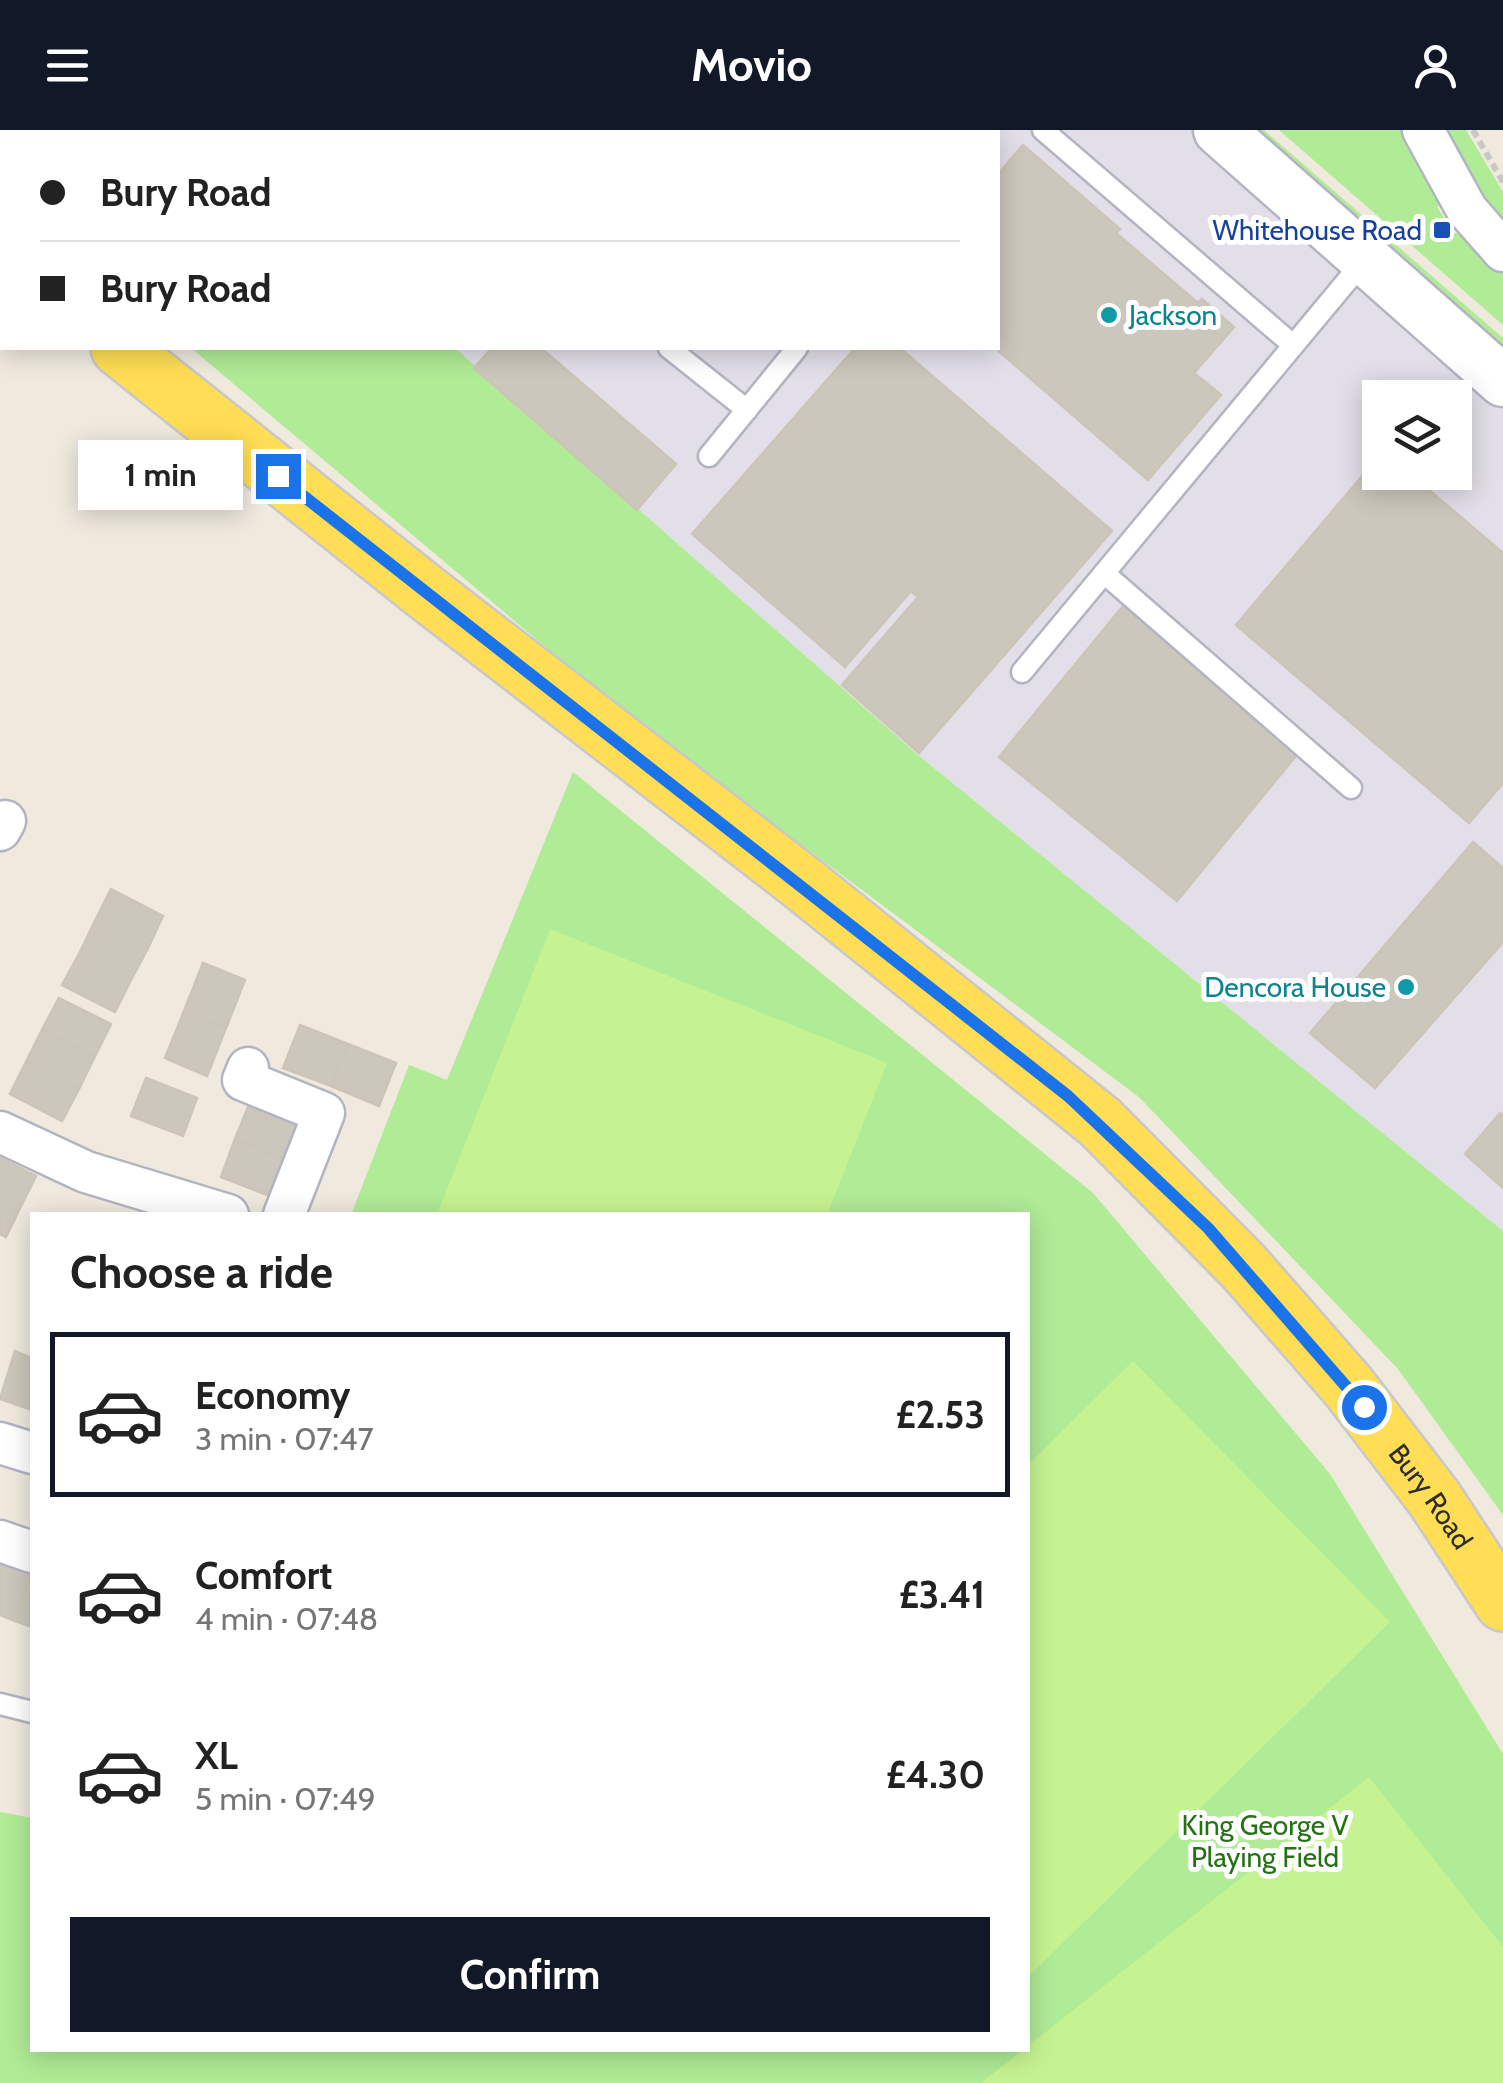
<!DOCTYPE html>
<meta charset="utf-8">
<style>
body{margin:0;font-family:Cabin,sans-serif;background:#f2f2f2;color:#222;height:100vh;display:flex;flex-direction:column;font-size:38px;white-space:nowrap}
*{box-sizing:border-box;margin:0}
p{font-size:32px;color:#767676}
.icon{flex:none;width:55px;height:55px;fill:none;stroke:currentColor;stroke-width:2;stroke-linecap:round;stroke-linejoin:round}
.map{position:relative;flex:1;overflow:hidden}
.sheet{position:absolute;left:30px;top:1082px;width:1000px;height:840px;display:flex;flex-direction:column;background:#fff;border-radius:0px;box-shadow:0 5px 25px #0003}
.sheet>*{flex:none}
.banner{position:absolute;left:0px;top:0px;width:1000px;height:220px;box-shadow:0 5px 25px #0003;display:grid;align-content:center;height:220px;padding:0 40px;background:#fff}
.fabs{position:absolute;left:1362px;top:250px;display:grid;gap:20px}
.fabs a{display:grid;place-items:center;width:110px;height:110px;border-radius:0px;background:#fff;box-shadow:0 5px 25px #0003;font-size:50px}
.end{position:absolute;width:45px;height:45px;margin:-22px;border:12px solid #1a73e8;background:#fff;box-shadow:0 0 0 5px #fff}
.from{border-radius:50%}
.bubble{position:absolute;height:70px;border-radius:0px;background:#fff;box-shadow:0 5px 25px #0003;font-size:32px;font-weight:700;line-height:70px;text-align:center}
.banner b{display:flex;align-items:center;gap:35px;height:95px;font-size:38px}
.banner b+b{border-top:2px solid #e0e0e0}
.banner i{width:25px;height:25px;background:#222}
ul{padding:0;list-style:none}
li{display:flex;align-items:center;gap:30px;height:165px;margin:0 20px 15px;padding:0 20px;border:5px solid transparent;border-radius:0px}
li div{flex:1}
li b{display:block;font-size:38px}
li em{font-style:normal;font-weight:700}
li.on{border-color:#111827}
li>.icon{width:90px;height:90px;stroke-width:1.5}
h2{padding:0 40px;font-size:45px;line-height:120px}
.cta{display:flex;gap:20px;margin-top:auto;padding:20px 40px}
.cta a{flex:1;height:115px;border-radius:0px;background:#111827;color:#fff;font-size:40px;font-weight:700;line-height:115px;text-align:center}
header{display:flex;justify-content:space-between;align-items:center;height:130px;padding:0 40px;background:#111827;color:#fff;font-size:45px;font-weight:700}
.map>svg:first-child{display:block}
.industrial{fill:#e2dfe8;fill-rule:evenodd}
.green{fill:#b0eb96}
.pitch{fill:#c6f391}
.building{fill:#cbc7bc;stroke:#ccc5b7;stroke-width:2.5}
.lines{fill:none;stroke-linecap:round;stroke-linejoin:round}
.service-casing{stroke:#b2b4c2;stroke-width:25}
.minor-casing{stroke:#b2b4c2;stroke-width:45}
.tertiary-casing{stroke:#b2b4c2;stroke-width:55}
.primary-casing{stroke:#c8c8c8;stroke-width:60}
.path{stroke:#c8c8c8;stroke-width:6;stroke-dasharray:8 5;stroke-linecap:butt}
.service{stroke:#fff;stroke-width:20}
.minor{stroke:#fff;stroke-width:40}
.tertiary{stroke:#fff;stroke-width:50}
.primary{stroke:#ffdd54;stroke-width:55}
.route{stroke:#1a73e8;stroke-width:12}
.transit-dot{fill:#1a4fb4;stroke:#fff;stroke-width:4}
.culture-dot{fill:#0f9aa8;stroke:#fff;stroke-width:4}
.labels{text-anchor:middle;stroke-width:10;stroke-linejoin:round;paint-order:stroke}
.transit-label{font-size:28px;fill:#164399;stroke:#fff;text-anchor:end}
.culture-label{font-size:28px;fill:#0d838f;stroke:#fff;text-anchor:start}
.street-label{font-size:28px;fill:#2d2d2d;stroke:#fff}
.park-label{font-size:28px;fill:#247313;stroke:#fff}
</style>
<header><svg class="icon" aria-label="menu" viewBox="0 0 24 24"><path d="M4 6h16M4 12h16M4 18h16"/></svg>Movio<svg class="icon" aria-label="person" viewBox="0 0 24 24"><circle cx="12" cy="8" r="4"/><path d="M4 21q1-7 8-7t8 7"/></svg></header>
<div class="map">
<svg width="1503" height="1953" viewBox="0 0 1503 1953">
<rect width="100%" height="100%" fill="#efe9de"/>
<path class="industrial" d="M262,0H1219L1503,252V1101L918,625L455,218H998V2ZM1380,268H1455V342H1380Z"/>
<path class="green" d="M1239,0H1264L1503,208V229Z
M1279,0H1408L1444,71L1437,77L1455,104L1464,99L1503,140V195Z
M1436,0H1466L1503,62V102Z
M191,218H455L918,625L1503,1101V1385L1398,1239L1139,967L613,574Z
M573,642L1093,1063L1330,1344L1503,1624V1953H0V1682L32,1688V1920H1028V1085H351L409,935L447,950Z"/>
<path class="pitch" d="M550,799L887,933L827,1085H437Z
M1133,1231L1390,1492L1028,1847V1335Z
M1369,1647L1503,1817V1953H981Z"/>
<path class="building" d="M140,0H225L226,2H141Z
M285,0H358L284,2Z
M587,0H795L585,2Z
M1023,15L1120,99L1116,103L1198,173L1202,169L1234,197L1194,243L1221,265L1148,350L995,218L998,44Z
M492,218H541L676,334L637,380L474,238Z
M855,218H900L1112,401L919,623L842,555L918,467L911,461L845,537L692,404Z
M1380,325V342H1408L1503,423V653L1469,693L1236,495Z
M1123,476L1300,621L1177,771L999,627Z
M1473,712L1503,738V812L1375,958L1310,903Z
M111,759L163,786L148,818L95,791Z
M95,791L148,818L131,850L79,824Z
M79,824L131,850L115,882L62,855Z
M203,833L245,850L226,898L184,881Z
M59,868L111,894L95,926L42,900Z
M184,881L226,898L207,946L165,928Z
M300,895L348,914L331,956L283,938Z
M42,900L95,926L79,959L26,932Z
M348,914L396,933L379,976L331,956Z
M26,932L79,959L62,991L10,964Z
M146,948L197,968L183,1006L131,986Z
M250,972L301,993L287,1030L235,1009Z
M1500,983L1503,986V1058L1465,1024Z
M235,1009L287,1030L272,1067L221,1047Z
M0,1028L36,1046L21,1076L0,1066Z
M0,1066L21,1076L6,1107L0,1104Z
M15,1221L32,1228V1280L0,1269Z
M0,1433L31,1444L15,1491L0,1485Z
M31,1444H32V1497L15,1491Z"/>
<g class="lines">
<defs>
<path id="service" d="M1043,0L1293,215
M971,2L973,0
M669,218L747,280
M709,326L797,218
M1104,443L1351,658
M1022,542L1366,128
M0,1574L32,1582"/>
<path id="minor" d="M1423,0L1467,80L1503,121
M0,700L5,691
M248,938L243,950L324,983L284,1085
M0,1002L86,1042L228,1085
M0,1313L32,1323
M0,1411L32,1422"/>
<path id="tertiary" d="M1219,0L1503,251"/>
<g id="primary">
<path d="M0,73L2,78"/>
<path id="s1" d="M119,218L424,461L801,752L1100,992L1244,1137L1348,1256L1434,1368L1503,1473"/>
</g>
</defs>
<use href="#service" class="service-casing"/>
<use href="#minor" class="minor-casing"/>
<use href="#tertiary" class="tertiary-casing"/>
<use href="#primary" class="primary-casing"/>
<path class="path" d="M26,0L27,2
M1473,0L1503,52"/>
<use href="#service" class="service"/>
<use href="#minor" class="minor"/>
<use href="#tertiary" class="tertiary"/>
<use href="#primary" class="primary"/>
</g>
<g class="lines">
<path class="route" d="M278,346L1068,966L1208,1098L1364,1277"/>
</g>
<rect class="transit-dot" x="1432" y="90" width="20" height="20" rx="5"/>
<g class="culture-dot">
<circle cx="1109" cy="185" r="10"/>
<circle cx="1406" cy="857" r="10"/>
</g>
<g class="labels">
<g class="transit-label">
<text x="1422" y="110">Whitehouse Road</text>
</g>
<g class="culture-label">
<text x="1129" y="195">Jackson</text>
<text x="1386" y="867" text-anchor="end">Dencora House</text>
</g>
<g class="street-label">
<text dy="10" stroke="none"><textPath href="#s1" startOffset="1750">Bury Road</textPath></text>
</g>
<g class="park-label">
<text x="1265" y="1705">King George V<tspan x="1265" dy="32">Playing Field</tspan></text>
</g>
</g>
</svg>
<div class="fabs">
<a><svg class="icon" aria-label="layers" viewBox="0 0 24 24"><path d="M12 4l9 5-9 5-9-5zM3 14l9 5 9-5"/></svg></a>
</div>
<i class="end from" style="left:1364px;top:1277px"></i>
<i class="end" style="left:278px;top:346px"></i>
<div class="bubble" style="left:78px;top:310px;width:165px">1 min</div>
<div class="banner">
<b><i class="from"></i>Bury Road</b>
<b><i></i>Bury Road</b>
</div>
<section class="sheet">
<h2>Choose a ride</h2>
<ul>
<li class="on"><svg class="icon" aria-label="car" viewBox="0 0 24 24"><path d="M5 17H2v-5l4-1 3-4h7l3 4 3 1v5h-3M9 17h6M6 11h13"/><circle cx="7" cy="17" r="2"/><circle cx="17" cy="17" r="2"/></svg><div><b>Economy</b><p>3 min · 07:47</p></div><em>£2.53</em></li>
<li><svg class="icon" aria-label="car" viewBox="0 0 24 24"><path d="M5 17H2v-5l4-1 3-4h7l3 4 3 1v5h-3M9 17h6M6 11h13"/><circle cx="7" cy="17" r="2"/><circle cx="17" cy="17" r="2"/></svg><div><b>Comfort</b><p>4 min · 07:48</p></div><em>£3.41</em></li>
<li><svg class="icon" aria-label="car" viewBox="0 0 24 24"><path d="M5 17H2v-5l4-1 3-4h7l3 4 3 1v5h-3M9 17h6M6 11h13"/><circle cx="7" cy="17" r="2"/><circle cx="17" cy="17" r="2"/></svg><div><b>XL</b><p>5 min · 07:49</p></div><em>£4.30</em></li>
</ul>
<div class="cta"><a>Confirm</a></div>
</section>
</div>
